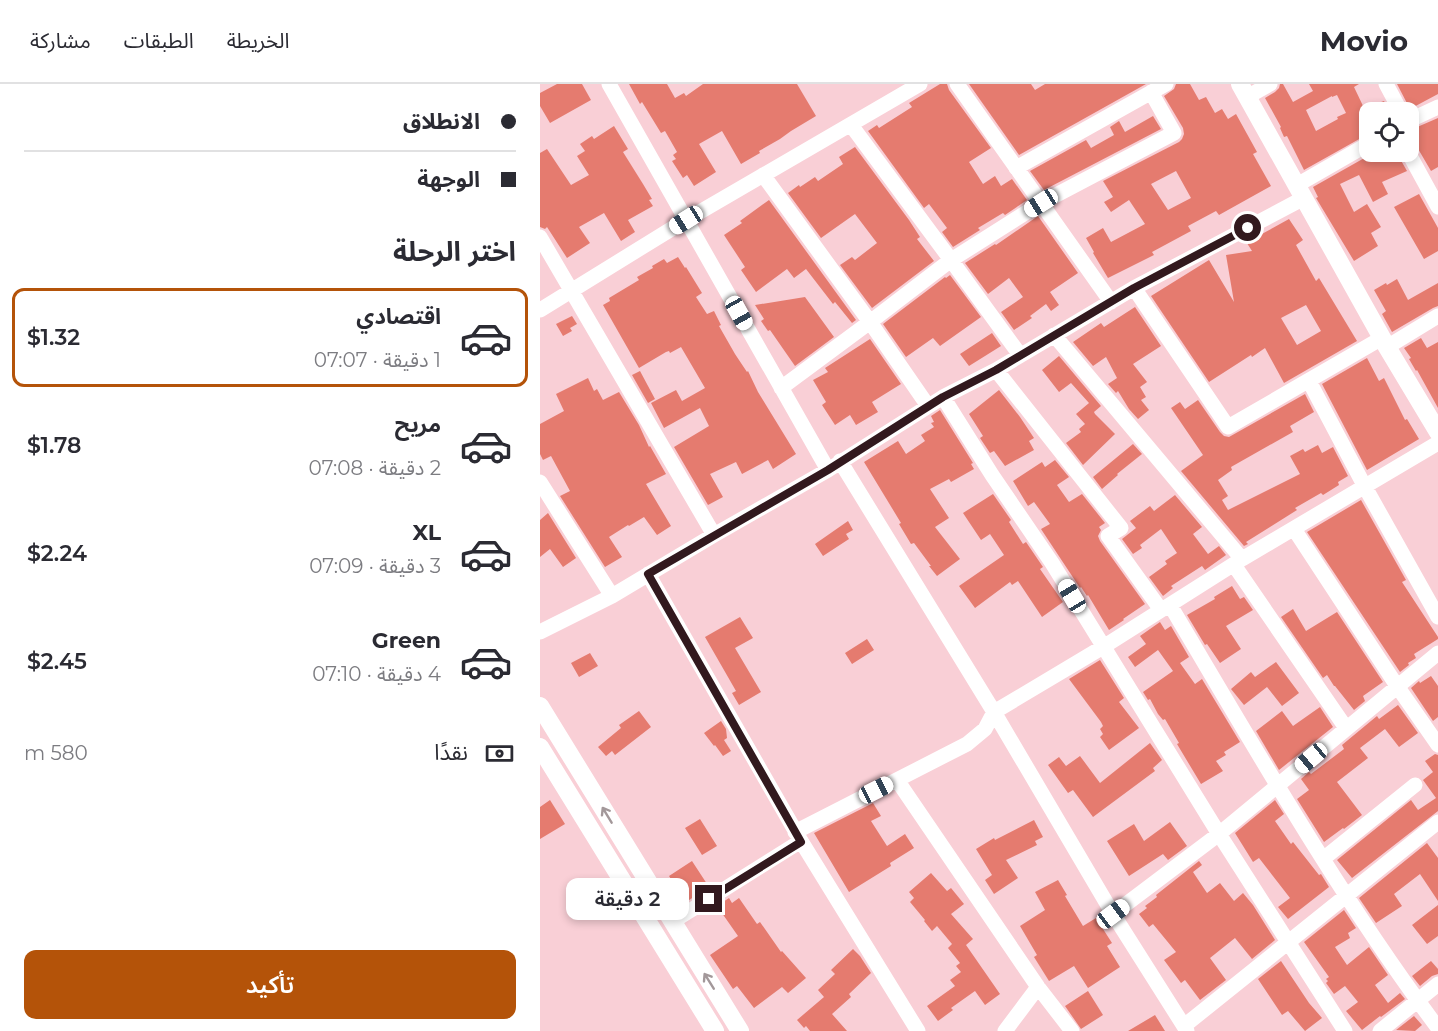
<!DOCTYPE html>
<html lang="ar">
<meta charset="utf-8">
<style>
body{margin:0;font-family:Montserrat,"Noto Sans Arabic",sans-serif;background:#f7f7f7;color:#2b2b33;direction:rtl;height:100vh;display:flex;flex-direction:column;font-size:22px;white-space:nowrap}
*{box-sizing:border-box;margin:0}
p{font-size:20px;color:#7c7c81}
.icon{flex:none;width:33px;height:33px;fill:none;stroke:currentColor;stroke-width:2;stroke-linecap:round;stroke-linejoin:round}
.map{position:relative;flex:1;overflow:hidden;direction:ltr}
.drawer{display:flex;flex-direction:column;background:#fff;width:540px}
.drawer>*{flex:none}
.guide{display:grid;align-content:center;height:132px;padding:0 24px;background:#fff}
.buttons{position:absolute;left:819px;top:18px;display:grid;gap:12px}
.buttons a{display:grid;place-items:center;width:60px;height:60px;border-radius:12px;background:#fff;box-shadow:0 3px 9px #0003;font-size:30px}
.end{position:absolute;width:27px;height:27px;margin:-14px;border:8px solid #32191e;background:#fff;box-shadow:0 0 0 3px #fff}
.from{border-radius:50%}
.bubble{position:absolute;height:42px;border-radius:12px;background:#fff;box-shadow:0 3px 9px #0003;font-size:20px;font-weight:600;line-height:42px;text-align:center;direction:rtl}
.car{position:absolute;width:18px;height:36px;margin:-18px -9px;border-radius:8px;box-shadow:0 0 4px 2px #0007;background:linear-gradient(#fff 24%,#345 0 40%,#fff 0 76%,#345 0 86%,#fff 0)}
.guide b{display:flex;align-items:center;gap:21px;height:57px;font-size:22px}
.guide b+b{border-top:2px solid #e1e1e2}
.guide i{width:15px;height:15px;background:#2b2b33}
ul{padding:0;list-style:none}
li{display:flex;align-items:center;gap:18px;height:99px;margin:0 12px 9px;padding:0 12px;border:3px solid transparent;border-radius:12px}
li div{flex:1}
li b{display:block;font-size:22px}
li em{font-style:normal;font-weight:600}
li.active{border-color:#b45309}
li>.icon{width:54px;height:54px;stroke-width:1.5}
h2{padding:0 24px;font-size:27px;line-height:72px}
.pay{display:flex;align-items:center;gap:15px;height:66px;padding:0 24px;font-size:22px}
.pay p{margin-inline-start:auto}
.cta{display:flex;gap:12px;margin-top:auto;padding:12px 24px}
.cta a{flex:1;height:69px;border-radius:12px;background:#b45309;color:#fff;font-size:24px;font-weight:600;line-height:69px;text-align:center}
header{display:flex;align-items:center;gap:36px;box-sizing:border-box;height:84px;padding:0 30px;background:#fff;border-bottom:2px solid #e1e1e2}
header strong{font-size:28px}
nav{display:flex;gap:33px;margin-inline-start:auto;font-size:21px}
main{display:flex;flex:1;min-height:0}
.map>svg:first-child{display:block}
.building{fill:#e57b6f;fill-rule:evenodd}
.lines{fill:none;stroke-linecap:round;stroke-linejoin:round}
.minor{stroke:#fff;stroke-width:15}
.tertiary{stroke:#fff;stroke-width:18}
.oneway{stroke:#a3989a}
.route{stroke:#32191e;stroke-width:8}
</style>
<header>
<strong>Movio</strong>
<nav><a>الخريطة</a><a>الطبقات</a><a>مشاركة</a></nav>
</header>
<main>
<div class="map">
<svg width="898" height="947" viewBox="0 0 898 947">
<rect width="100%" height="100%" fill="#f9cfd6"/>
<path class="building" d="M17,0H42L51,16L10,39L0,22V9Z
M89,0H127L135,14L144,9L146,12L163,0H257L276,32L251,47L240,55L219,67L220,69L201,80L182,47L159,60L176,88L154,102L147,91L143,94L132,77L136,75L133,71L137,68L125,47L121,49L102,18L100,20Z
M400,0H407L409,6L451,64L429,78L443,100L455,92L461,102L472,95L487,116L465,131L463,129L438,144L440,146L413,163L402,148L407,144L389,120L384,124L328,47L337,41L339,44L372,23L369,19Z
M429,0H491L495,6L505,0H606L479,71Z
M636,0H650L659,16L666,13L675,29L682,25L688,35L696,30L717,68L713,70L731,102L679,131L676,127L648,142L651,147L612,168L614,171L568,194L553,169L554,168L546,154L563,144L571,158L605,140L589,116L571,128L564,118L573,113L563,97L639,58L642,55L644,50L643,44L624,12L634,5ZM636,87L651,114L628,126L611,100Z
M740,0H743L753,18L773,7L769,0H819L814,3L824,24L844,17L850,28H830V49L764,86L747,52L744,53L740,44L741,43L725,14L735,8L739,4ZM797,11L806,29L797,33L798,35L776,47L766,26L792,12V13Z
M857,0H898V10L870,25Z
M613,32L621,45L504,106L490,87L546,56L551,64L574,51L570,43L579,37L585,48Z
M898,34V83L891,87L877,63L872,59L868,52V47Z
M74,42L88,65L83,68L103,100L112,115L109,116L113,122L88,136L95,148L81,157L64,129L39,143L50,159L27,174L7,143L5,145L0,143V69L7,65L31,101L49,91L37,72L45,67L40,60L52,52L54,55Z
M315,63L369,136L380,153L377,155L394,177L332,224L300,181L312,173L315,176L337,159L315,130L281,154L248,109L259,101L260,103L275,93L278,97L303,80L299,73Z
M835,68H858L859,73L867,87L842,98L848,110L833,118L819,91L800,100L814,128L827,120L841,143L831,149L838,162L814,177L776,114L778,113L773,103Z
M879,110L898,144V167L884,175L854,123Z
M229,116L316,236L312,239L295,218L293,220L266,185L254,194L247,185L216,208L201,186L205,183L184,151L202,139L200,137Z
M498,132L538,189L510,208L519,221L511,227L506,220L490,232L492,234L474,246L461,228L483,213L469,194L448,210L425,179L455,160L456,161Z
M749,135L763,156L756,161L776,197L779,194L817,257L744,299L725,264L712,273L711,271L669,298L611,212L669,176L694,218L686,171L712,167L705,156L719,149L720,151ZM766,221L781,247L757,261L741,234Z
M138,173L145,184L146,183L162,209L156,213L167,230L174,227L181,241L179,242L195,270L207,288L208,287L218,308L256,370L233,385L228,376L202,390L196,378L170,390L183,413L168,421L134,363L169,342L160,324L124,344L111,319L136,306L142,317L165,304L141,263L130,269L129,267L126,268L99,284L63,221L70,217L69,214L99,196L97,193L113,184L112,182L124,175L127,179Z
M410,191L441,233L400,262L393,254L366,273L343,240L405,193L406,194Z
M857,195L868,216L898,199V222L893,224L852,248L842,230L846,227L834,206L846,199L847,201Z
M265,213L294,253L255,282L230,246L228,247L221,237L224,235L215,221Z
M595,223L621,262L593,280L607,298L600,303L606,313L601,316L609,326L598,335L589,325L578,307L576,309L568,300L577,294L566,273L553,282L533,258L561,239L564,243Z
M32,232L37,240L30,244L32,247L23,252L16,240Z
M452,249L461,262L429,282L420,270Z
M881,254L887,264L898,258V324L877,286L876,287L869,275L871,274L864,264Z
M330,255L361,300L332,318L338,328L316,341L310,331L295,341L282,321L286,318L273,296L288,288L285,284Z
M519,272L561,322L554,328L555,330L575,350L543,381L526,359L541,348L539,345L545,340L536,330L549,319L531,299L519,308L502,286Z
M827,274L839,297L844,294L865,336L867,335L879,355L827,386L782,300Z
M100,287L115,315L108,319L92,291Z
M48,294L54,307L57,305L63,316L79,308L99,341L109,363L110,362L126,390L106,400L131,442L117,451L104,433L89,442L88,441L69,453L82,473L65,483L20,412L30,407L11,372L3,376L0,370V340L24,327L16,310Z
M459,306L480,333L494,354L489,357L494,366L465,382L454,367L450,369L440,354L443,352L429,330Z
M765,310L774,328L750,342L753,348L691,383L692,386L678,396L688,412L682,416L688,426L760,390L750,372L763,365L765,368L778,361L782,369L793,363L808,392L798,398L799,401L783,411L781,409L755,424L757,426L706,458L708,460L704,462L641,387L663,371L631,324L640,318L645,325L658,316L680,348L684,352L689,353Z
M400,326L433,379L431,380L434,385L411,398L409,395L390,405L409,434L395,443L420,475L397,492L389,482H391L374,459L371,460L359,440L361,439L324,378L358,357L366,370L385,357L381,351L394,343L391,339L394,338L391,332Z
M593,360L602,370L577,390L578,391L562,405L553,393Z
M515,376L529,393L517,401L529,418L542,410L565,439L559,443L561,446L558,452L560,457L605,520L583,535L584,536L569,546L548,511L547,512L541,503L540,504L501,445L510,440L494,418L488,422L473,397L502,378L505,383Z
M453,410L471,436L469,438L483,460L486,458L503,483L500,485L523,518L502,533L478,497L472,501L470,498L435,524L419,502L464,471L450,450L441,456L423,429Z
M635,411L662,443L653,450L668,470L679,462L686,471L665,486L662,482L631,502L633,504L623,512L609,493L627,480L625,477L637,469L621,445L600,461L602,464L593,470L582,455L596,444L590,437L610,422L614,427Z
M821,416L866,496L862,498L898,553V555L874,570L876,574L868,579L869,581L860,588L767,448Z
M8,429L36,474L23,483L10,465L0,473V436Z
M308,437L313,446L306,450L309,455L283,472L275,460Z
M692,502L700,515L704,513L713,526L686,542L701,565L680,579L667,560L665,561L647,531L675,515L674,513Z
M753,525L766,547L797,528L843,598L823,612L825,617L814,626L795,602H794L787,591L783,594L741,533Z
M200,533L213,554L195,564L221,608L199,621L192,609L196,607L165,553Z
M620,538L625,546L631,542L649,573L640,579L655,600L662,595L700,658L684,668L686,671L676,677L683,687L661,700L637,660L639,659L625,635L623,636L618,630L610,615L608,616L603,608L633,587L618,566L595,583L588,573L606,560L600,552Z
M327,555L334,566L312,580L305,569Z
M50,569L58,582L39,593L31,579Z
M560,576L584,614L579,618L599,644L569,666L560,653L563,650L560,645L563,642L561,638L529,595Z
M736,578L759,609L742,622L727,603L704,621L691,605L711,588L715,593Z
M891,592L898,602V633L893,637L871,604L879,597L880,599Z
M858,621L878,649L859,663L845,645L820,664L828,674L797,698L822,731L804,745L803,744L784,758L757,715L769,706L761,695L769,688L771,690L804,665L802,661L837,632L839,635Z
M780,623L793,643L739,686L716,647L742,627L753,642Z
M99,627L111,643L75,671L72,667L66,672L58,663L81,644L79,641Z
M181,637L186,645L187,654L184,656L191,667L183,672L175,661L174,662L164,649Z
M610,659L622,676L613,684L615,687L553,733L533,706L528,709L508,681L519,673L526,682L540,672L560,699Z
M895,670L898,671V727L812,794L797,776L871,716L878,726L896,714L883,696L893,688L885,677Z
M10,716L25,740L0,755V723Z
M735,716L744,730L735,737L751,760L753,758L779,791L781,790L789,803L748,835L738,823L750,814L719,774L713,778L695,749Z
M333,719L341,732L331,737L347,762L365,750L374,764L350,779L351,782L309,808L274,749Z
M160,735L177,762L162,771L145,744Z
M494,736L503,753L495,757L497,761L466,776L478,794L454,810L445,796L452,791L436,765L454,754L455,756Z
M630,738L647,762L628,776L623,770L589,792L567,757L594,740L604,757Z
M887,759L898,774V817L880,790L854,810L862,822L836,839L819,814Z
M152,777L169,803L146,818L129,792Z
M659,777L662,781L653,788L667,809L680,799L694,817L703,809L713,821L735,856L712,875L695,854L670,874L686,896L660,916L645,896L641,899L624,876L636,868L613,840L609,843L599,830L607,824L605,822L617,813L616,811Z
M391,789L407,807L411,804L424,820L411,830L433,855L426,861L460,910L445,921L435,907L411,924L413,926L398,937L387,922L415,902L410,896L421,888L416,882L420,879L408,864L412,860L397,842L392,847L384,837L385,836L370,818L374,814L369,808Z
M518,796L527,811L525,812L543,842L556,834L572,859L567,862L580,883L548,904L534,882L509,897L494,873L497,871L480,842L505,826L495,808Z
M189,814L192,819L199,814L217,840L220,838L241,868L242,867L266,894L248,909L242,903L214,924L197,902L193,905L170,871L198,852L177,822Z
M898,821V852L887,860L872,841Z
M804,826L816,844L808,849L810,854L795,863L807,881L829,863L848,891L835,901L848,919L860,909L865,915L841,933L840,932L822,946L806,927L818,918L805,902L794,910L786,899L788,897L786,895L789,893L764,858Z
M313,865L320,872L331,889L309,910L311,913L292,930L307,947H270L266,942L264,944L257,936L284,913L278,906L295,890L291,886Z
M741,877L769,919L782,934L765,947L748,927L742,931L718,895Z
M891,877L898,885V890L892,892L880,902L872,892Z
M548,907L563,931L541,945L525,922Z
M615,931L625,947H588Z
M874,932L882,941L875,947L856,946Z"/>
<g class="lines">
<path class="minor" d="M69,0L288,386
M417,0L571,218
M846,0L861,28
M707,13L730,0
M868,37L898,23
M311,41L411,176L480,271
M868,68L898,123
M476,84L626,0
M223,91L330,238L388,322
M757,101L830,59
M0,153L174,451
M594,204L688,343L842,254
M0,226L146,136L380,0
M514,251L702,475
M847,263L898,232
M456,286L581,444L568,452L621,526
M769,297L825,403L898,533
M241,304L330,238L411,176L501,119L634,49L611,8
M403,313L452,391L512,479L679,750L805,947
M300,377L454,628L573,830L647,947
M0,398L72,512
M754,445L857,602L898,661
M694,481L806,644
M108,490L261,757L378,947
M630,521C715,664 798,810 898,944
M0,548L72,512L174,451L288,386L403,313L456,286L594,204L764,114
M357,696L498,903L532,947
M255,748L427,660L445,645L454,628L563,563L702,475L898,359
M783,775L875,701
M573,830L679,750L898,569
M132,838L261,757
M644,942L898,738
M465,947L498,903
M840,947L898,900"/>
<path class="tertiary" d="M700,0L847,263L898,348
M0,622L200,947
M0,663L175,947"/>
</g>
<defs><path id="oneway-shaft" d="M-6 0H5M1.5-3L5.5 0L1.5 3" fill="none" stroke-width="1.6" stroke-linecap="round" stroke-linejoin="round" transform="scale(1.5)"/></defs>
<g class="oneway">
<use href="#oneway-shaft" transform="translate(67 731) rotate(-121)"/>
<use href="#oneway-shaft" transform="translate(169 897) rotate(-122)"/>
</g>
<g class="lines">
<path class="route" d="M169,815L261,758L108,490L288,386L403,313L456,286L594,204L708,144"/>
</g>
</svg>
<div class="buttons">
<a><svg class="icon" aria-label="locate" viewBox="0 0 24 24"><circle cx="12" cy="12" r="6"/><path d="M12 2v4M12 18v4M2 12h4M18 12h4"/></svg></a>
</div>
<i class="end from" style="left:708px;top:144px"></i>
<i class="end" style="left:169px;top:815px"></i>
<div class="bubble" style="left:26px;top:794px;width:123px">2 دقيقة</div>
<i class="car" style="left:501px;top:119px;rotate:238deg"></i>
<i class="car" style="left:146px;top:136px;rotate:238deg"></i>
<i class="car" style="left:199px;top:229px;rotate:151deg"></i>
<i class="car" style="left:532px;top:512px;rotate:329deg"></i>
<i class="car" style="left:771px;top:674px;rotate:230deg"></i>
<i class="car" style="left:336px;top:706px;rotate:63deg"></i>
<i class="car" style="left:573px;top:830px;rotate:53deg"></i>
</div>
<section class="drawer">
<div class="guide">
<b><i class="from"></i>الانطلاق</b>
<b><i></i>الوجهة</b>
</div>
<h2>اختر الرحلة</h2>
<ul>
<li class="active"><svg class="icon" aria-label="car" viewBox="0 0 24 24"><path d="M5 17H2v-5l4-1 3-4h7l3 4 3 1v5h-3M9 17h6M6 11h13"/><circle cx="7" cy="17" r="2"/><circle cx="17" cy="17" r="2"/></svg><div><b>اقتصادي</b><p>1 دقيقة · 07:07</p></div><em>$1.32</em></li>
<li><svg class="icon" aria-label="car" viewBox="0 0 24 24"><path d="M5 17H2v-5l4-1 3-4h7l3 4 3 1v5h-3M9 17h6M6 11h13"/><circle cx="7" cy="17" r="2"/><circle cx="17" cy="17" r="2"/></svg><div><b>مريح</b><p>2 دقيقة · 07:08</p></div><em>$1.78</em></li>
<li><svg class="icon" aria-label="car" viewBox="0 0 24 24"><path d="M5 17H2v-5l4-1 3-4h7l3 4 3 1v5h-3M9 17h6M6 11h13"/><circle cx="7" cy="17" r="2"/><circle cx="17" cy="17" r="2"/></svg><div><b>XL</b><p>3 دقيقة · 07:09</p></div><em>$2.24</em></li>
<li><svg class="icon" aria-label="car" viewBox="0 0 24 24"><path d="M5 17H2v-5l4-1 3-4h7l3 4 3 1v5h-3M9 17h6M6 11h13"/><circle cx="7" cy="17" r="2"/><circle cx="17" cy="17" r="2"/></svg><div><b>Green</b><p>4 دقيقة · 07:10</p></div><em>$2.45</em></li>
</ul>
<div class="pay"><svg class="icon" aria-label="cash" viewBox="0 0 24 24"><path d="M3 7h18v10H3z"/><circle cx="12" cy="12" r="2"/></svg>نقدًا<p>580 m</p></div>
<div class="cta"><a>تأكيد</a></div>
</section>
</main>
